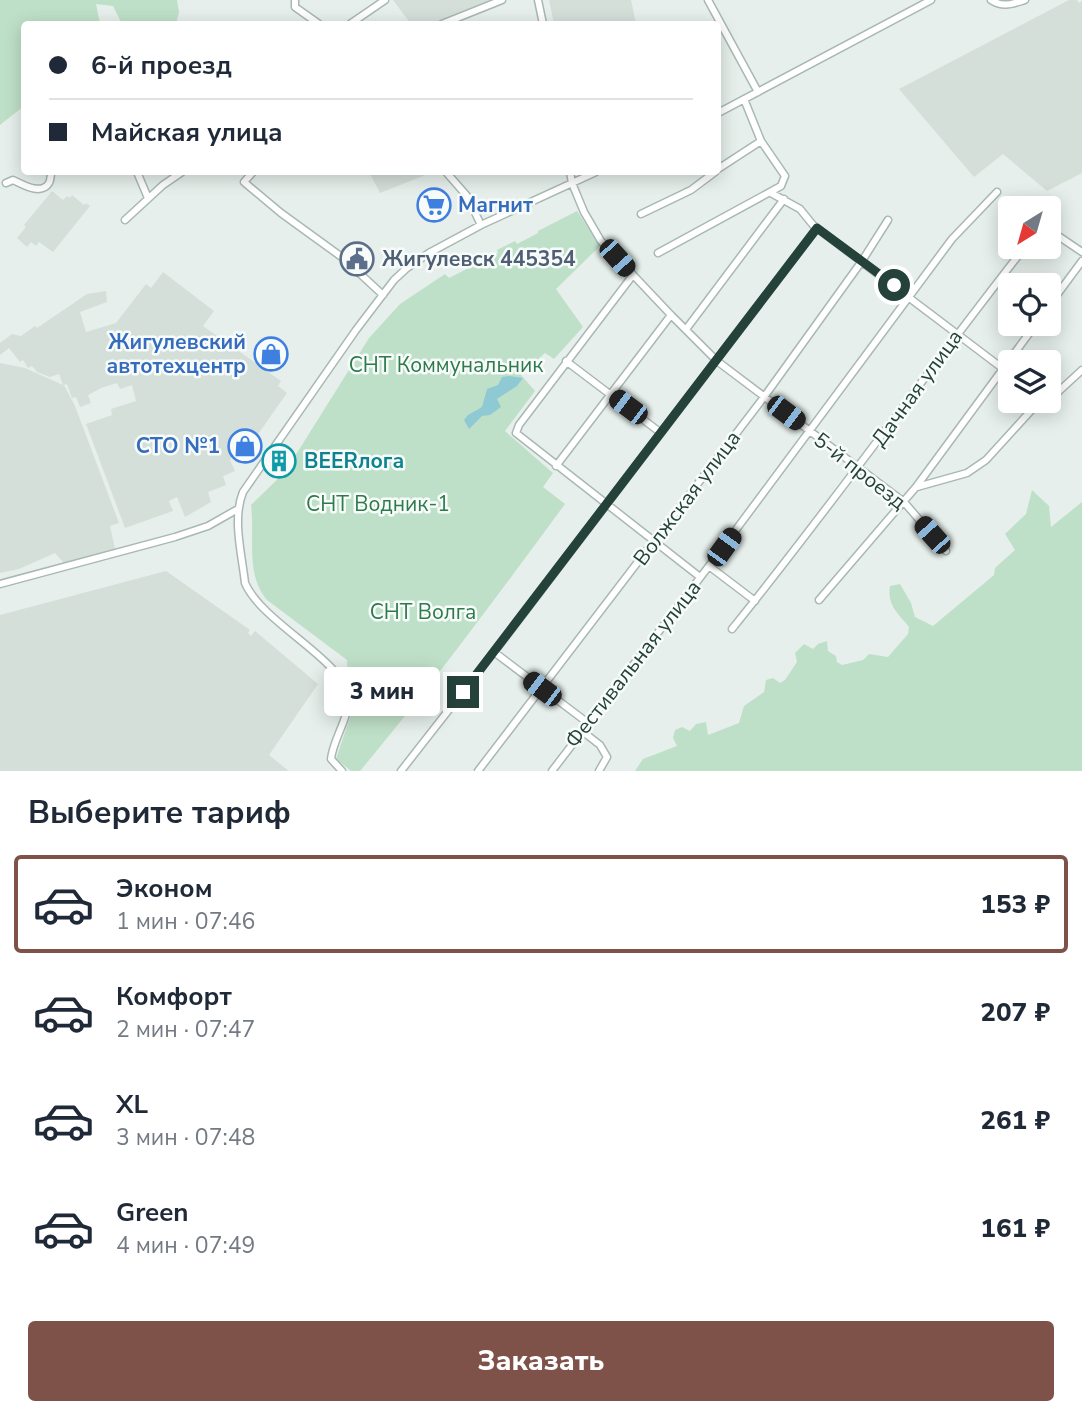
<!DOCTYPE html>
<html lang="ru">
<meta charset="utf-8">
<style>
body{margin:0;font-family:"Nunito Sans",sans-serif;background:#f2f2f3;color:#1f2937;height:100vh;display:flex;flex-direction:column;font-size:26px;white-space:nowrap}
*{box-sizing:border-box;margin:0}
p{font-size:23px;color:#747a83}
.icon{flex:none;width:38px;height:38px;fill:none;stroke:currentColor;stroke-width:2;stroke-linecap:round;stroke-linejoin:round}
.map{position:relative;height:771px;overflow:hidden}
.sheet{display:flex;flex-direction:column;background:#fff;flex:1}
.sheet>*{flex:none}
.banner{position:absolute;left:21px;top:21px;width:700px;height:154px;border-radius:7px;box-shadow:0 4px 18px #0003;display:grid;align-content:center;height:154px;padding:0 28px;background:#fff}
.needle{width:46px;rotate:217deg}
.controls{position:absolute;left:998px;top:196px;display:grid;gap:14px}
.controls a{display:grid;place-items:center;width:63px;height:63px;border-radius:7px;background:#fff;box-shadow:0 4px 18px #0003;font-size:35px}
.end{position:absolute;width:32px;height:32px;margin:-16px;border:9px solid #24423a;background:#fff;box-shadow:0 0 0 4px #fff}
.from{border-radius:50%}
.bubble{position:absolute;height:49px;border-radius:7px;background:#fff;box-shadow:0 4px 18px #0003;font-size:23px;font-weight:800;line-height:49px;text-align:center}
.car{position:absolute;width:21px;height:42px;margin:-21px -10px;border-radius:9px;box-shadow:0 0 5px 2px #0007;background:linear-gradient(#222 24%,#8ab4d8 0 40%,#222 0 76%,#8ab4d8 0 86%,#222 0)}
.banner b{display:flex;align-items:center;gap:24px;height:66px;font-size:26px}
.banner b+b{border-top:2px solid #e0e1e3}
.banner i{width:18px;height:18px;background:#1f2937}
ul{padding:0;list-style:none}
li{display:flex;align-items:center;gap:21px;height:98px;margin:0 14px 10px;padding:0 14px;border:4px solid transparent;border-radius:7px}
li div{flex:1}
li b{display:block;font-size:26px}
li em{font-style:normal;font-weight:800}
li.on{border-color:#7f5249}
li>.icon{width:63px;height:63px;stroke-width:1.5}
h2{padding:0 28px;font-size:32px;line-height:84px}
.button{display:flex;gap:14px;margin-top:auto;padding:14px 28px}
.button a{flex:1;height:80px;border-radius:7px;background:#7f5249;color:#fff;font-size:28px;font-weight:800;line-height:80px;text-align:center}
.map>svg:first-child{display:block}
.built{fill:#d4dfda}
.green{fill:#bfe0c8}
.water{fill:#8ec9d4}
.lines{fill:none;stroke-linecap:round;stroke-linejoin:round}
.minor-casing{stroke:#a8b8b2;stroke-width:9}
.minor{stroke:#fff;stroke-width:6}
.route{stroke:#24423a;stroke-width:9}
.labels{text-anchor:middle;stroke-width:5;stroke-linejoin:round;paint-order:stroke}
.shop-label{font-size:21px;font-weight:bold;fill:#366cbe;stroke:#f7fbf9;text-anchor:end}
.service-label{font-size:21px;font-weight:bold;fill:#4e5e75;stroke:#f7fbf9;text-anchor:start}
.park-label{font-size:21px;fill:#2d7a4b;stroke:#f7fbf9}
.street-label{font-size:21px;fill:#24423a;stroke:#f7fbf9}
.culture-label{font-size:21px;font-weight:bold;fill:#0d838f;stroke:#f7fbf9;text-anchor:start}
</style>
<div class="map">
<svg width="1082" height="771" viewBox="0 0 1082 771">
<rect width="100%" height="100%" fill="#e6efeb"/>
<path class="built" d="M393,0H491L434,24H411Z
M549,0H631L636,24H554Z
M1069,0H1077L1079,3L1082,1V173L1047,191L1003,154L974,177L899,89Z
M369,172H433L380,193Z
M52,191L63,200L67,196L70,198L72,195L84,205L86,203L90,206L53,252L39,242L36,246L31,242L27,247L17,238L26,227L24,225Z
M163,272L214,311L203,326L281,381L278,386L287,393L256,437L250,433L230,460L235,471L223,476L226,485L208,492L211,502L185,517L177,497L169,501L173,511L125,528L86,424L112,415L111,409L136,401L132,385L120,389L117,383L101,388L88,395L91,403L80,407L76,397L72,398L67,384L64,385L75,406L119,523L110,526L115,549L64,563L55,553L19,569L0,573V363L25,368L63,385L59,374L50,377L37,372L32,366L28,368L23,360L20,362L9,348L0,355V343L12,334L21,336L35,326L37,328L87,294L106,291L107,302L80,312L86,332L116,323L146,284L151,288Z
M166,571L250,630L248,633L251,636L255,631L318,684L269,755L289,771H0V615Z"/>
<path class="green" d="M0,0H177L179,12L176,24H122L113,6L96,4L100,24H24V106L0,125Z
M577,211L600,246L556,289L583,327L554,359L545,353L521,375L535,391L505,431L553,473L543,487L565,504C498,595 432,685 360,771H351L336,759L354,706L353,688L348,677L347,660L267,600C245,574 255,537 251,505L285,472L369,338L400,304L445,274L449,278L498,253L497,250L515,241L517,244L538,233V231Z
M1032,490L1049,506L1051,527L1082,502V771H635L643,759L677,746L673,738L675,730L682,727L690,731L696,724L706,722L708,735L739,723L744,706L764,692L766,680L773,678L780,683L785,680L797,662L795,653L804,644L813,649L818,644L827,641L828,651L836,656L837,662L842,665L863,660L869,654L888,657L908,634L909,627C898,613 887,606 890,586L900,584L911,603L915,617L933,626L994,575L995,568L1015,550L1005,534L1026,514Z"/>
<path class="water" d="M509,376L523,378L517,386L497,399L501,407L490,415L482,416L469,429L464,420L468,415L482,407L487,389L498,385L502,377Z"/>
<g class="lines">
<defs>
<path id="minor" d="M295,0V7L319,24
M538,0L543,24
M708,0L758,92
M991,0C1003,8 1012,4 1025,0
M350,24L385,0
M442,24L502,0
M718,113L931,0
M718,169L761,141
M137,172L148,198
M253,172L244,182L281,213L343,258L383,295
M446,172L467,196L481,225
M570,172L572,183L584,212L601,241L671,315L717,361L904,502L946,551
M6,183L13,180C22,184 41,196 49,183C51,180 50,175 52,172
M771,193L800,209L813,225L1010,374
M641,214L691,190L715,172
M125,220L163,185L182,172
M1048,229L1082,252
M658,253L781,186L785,176L761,141L744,99
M633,275L519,425L516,433L700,577
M1048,307L1082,261
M687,328L784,199
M566,361L661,433
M556,466L671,315
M917,487L967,473L986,460L1037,404L1046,403L1082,370
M709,566L755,601
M0,584L175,537L208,526L238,509
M819,600L916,487L1036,324
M732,629C833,504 926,373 1025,247
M494,652L588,723
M582,731L600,745L607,757L599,771
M342,771L331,759C333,739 350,717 348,697C344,660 262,623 245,583C242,555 232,519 243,492L356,330L394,280L407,268L429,253L481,225L596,172
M401,771L494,652L817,228
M478,771L764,397L862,261L888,220
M552,771L709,566L952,239L997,192"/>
</defs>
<use href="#minor" class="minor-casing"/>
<use href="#minor" class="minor"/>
</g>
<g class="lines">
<path class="route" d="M463,692L817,228L894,285"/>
</g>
<defs>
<symbol id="supermarket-ring" viewBox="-11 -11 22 22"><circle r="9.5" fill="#f7fbf9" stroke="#3f7fe0" stroke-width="1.5"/><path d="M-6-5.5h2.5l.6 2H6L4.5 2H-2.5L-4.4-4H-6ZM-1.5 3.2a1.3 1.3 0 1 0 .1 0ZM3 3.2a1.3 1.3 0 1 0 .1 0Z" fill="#3f7fe0"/></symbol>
<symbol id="civic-ring" viewBox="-11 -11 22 22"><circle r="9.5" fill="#f7fbf9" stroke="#5c6f8a" stroke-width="1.5"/><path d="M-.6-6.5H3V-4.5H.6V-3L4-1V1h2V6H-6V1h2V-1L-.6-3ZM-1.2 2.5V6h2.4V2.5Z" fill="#5c6f8a"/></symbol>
<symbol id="shop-ring" viewBox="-11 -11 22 22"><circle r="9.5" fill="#f7fbf9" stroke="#3f7fe0" stroke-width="1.5"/><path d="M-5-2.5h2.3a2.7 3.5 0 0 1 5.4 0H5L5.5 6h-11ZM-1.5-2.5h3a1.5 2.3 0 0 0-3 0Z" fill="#3f7fe0"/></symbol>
<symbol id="building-ring" viewBox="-11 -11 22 22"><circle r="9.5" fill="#f7fbf9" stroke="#0f9aa8" stroke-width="1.5"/><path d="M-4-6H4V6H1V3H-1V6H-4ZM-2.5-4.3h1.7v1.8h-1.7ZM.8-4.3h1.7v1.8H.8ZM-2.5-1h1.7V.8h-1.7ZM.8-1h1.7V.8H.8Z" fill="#0f9aa8"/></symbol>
</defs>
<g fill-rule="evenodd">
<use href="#supermarket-ring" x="415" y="186" width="38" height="38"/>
<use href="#civic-ring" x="338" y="240" width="38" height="38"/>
<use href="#shop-ring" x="252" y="335" width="38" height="38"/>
<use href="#shop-ring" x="226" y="427" width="38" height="38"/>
<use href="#building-ring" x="260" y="442" width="38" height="38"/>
</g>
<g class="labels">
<g class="shop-label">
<text x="458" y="212" text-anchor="start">Магнит</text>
<text x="246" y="349">Жигулевский<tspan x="246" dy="24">автотехцентр</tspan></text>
<text x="220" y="453">СТО №1</text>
</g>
<g class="service-label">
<text x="382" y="266">Жигулевск 445354</text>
</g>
<g class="park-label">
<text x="446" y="372">СНТ Коммунальник</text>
<text x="378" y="511">СНТ Водник-1</text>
<text x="423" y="619">СНТ Волга</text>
</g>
<g class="street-label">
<text transform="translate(917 388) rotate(-54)" y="7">Дачная улица</text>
<text transform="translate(860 471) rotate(38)" y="7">5-й проезд</text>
<text transform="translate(687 498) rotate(-53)" y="7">Волжская улица</text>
<text transform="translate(633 664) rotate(-52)" y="7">Фестивальная улица</text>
</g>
<g class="culture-label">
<text x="304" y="468">BEERлога</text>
</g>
</g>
</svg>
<div class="controls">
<a><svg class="needle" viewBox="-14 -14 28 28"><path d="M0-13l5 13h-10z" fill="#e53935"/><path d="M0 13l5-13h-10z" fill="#747a83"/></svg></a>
<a><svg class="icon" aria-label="locate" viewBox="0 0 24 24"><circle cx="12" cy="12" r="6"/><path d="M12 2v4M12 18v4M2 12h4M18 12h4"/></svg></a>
<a><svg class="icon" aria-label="layers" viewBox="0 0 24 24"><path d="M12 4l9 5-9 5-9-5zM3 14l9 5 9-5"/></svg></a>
</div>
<i class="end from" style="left:894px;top:285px"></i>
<i class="end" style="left:463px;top:692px"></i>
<div class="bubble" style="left:324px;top:667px;width:116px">3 мин</div>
<i class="car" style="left:617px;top:258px;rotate:138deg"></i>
<i class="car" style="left:628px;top:407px;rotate:307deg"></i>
<i class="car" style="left:786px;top:413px;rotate:127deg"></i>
<i class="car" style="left:932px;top:535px;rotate:318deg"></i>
<i class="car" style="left:724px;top:547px;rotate:36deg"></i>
<i class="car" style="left:542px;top:689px;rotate:307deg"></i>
<div class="banner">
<b><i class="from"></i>6-й проезд</b>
<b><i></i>Майская улица</b>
</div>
</div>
<section class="sheet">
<h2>Выберите тариф</h2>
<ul>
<li class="on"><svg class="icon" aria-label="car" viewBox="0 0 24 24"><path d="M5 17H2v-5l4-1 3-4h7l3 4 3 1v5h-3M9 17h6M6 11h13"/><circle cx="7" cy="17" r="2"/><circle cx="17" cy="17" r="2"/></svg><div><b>Эконом</b><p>1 мин · 07:46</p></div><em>153 ₽</em></li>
<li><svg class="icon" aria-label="car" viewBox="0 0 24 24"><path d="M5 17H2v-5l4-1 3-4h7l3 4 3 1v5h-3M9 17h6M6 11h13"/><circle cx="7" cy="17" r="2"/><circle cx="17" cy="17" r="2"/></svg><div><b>Комфорт</b><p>2 мин · 07:47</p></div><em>207 ₽</em></li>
<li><svg class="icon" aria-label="car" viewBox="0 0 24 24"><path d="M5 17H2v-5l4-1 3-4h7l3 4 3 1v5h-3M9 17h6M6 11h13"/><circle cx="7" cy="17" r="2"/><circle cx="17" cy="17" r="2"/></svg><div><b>XL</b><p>3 мин · 07:48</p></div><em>261 ₽</em></li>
<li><svg class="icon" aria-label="car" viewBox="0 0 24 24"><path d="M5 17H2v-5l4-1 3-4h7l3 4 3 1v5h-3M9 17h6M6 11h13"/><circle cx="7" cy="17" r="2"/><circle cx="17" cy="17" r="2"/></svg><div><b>Green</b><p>4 мин · 07:49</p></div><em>161 ₽</em></li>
</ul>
<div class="button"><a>Заказать</a></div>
</section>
